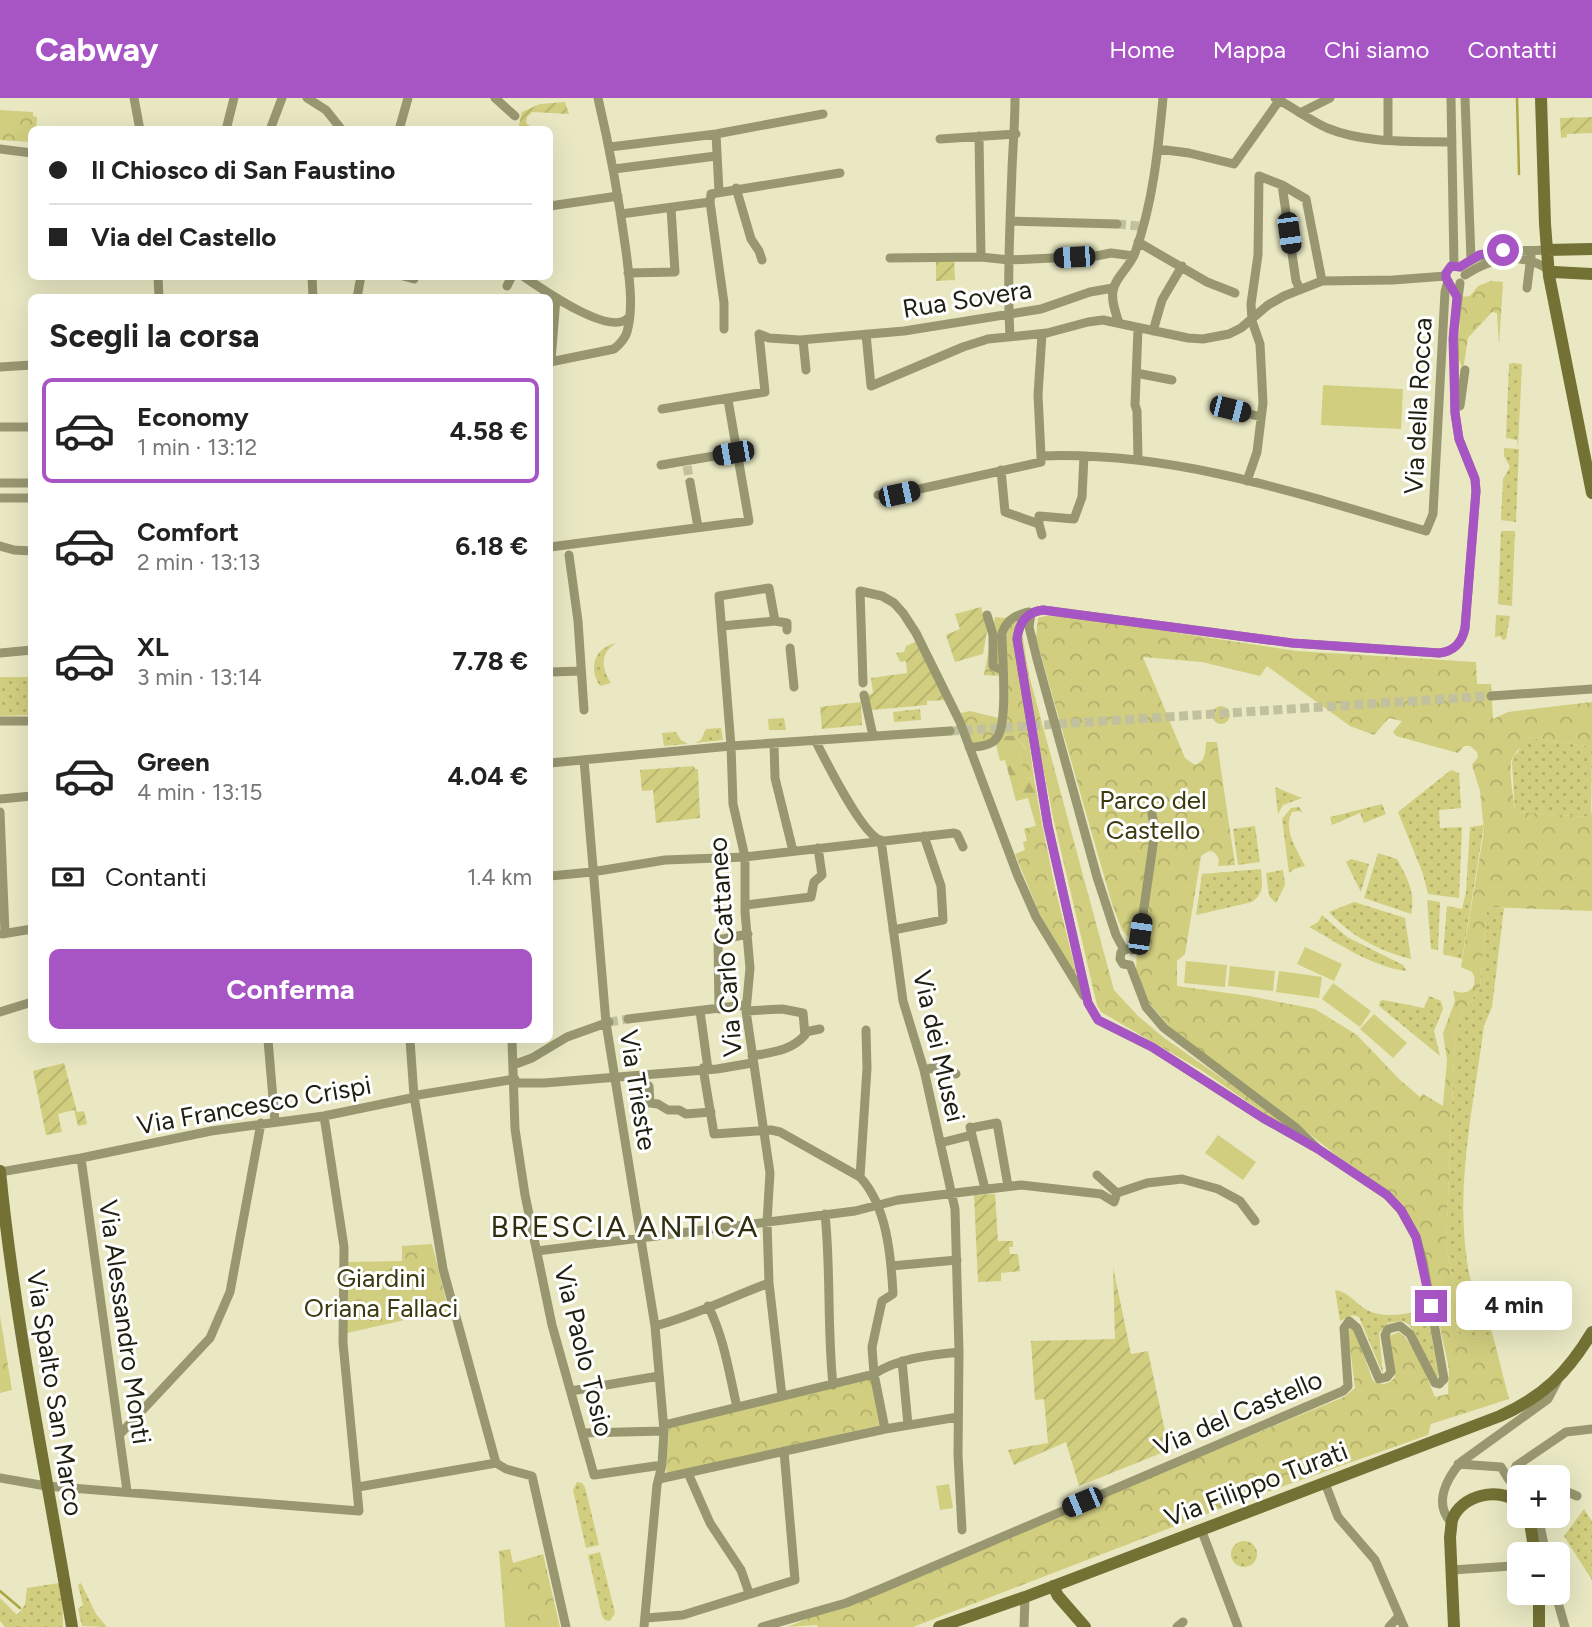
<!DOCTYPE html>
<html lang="it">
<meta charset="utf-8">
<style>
body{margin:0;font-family:Figtree,sans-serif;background:#f6f6f6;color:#222;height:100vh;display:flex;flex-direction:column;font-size:26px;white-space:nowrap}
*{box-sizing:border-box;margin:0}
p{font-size:23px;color:#767676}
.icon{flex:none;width:38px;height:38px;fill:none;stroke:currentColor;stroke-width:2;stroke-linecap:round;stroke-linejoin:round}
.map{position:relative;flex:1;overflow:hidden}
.side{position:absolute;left:28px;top:196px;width:525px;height:749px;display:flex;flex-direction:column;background:#fff;border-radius:10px;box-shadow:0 7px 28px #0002}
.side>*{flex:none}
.top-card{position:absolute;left:28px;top:28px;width:525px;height:154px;border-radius:10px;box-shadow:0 7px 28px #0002;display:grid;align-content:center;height:154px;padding:0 21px;background:#fff}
.buttons{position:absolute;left:1507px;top:1367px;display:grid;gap:14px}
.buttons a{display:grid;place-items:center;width:63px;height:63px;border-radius:10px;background:#fff;box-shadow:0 7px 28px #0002;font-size:35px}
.end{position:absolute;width:32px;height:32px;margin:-16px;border:9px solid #a754c4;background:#fff;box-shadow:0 0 0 4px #fff}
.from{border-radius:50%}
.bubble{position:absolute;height:49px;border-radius:10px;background:#fff;box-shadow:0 7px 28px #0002;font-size:23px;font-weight:700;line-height:49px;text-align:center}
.car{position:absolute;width:21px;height:42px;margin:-21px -10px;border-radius:9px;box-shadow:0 0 5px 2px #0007;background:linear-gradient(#222 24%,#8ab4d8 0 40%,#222 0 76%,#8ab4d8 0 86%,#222 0)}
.top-card b{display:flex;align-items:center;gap:24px;height:66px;font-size:26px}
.top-card b+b{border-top:2px solid #e0e0e0}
.top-card i{width:18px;height:18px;background:#222}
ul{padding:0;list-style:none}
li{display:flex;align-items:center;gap:21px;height:105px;margin:0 14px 10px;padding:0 7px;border:4px solid transparent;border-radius:10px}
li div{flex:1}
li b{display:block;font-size:26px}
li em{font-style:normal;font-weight:700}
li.on{border-color:#a754c4}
li>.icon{width:63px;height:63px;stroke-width:1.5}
h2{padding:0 21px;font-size:32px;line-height:84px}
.pay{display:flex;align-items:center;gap:18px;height:77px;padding:0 21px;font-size:26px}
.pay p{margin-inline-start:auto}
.primary-button{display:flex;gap:14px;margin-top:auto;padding:14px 21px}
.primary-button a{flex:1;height:80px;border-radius:10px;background:#a754c4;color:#fff;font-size:28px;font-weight:700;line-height:80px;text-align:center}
header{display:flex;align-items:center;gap:42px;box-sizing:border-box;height:98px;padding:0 35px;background:#a754c4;color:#fff}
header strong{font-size:33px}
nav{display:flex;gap:38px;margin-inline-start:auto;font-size:24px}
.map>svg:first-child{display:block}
.grass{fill:url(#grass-dots)}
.forest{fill:url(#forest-firs)}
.park{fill:url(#park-crowns);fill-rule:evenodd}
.garden{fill:url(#garden-furrows)}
.pitch{fill:#d1ce7f}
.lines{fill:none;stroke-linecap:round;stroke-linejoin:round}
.stream{stroke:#aba641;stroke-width:2.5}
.street-tunnel{stroke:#c1c09f;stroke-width:9;stroke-dasharray:9 4.5;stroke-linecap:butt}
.street{stroke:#989770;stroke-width:9}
.secondary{stroke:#747134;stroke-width:12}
.route{stroke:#a754c4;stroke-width:9}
.labels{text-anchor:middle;stroke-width:6;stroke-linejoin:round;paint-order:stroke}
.street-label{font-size:26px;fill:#1f1f11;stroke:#fff}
.park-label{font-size:26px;fill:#3b390e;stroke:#fff}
.quarter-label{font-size:30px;letter-spacing:2px;fill:#2f2e0e;stroke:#fff}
</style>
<header>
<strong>Cabway</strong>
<nav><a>Home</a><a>Mappa</a><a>Chi siamo</a><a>Contatti</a></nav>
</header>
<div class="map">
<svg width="1592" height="1529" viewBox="0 0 1592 1529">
<defs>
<pattern id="grass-dots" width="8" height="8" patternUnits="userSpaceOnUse" patternTransform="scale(1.75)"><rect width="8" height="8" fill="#d1ce7f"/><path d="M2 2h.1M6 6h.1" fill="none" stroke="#b3b06d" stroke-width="1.8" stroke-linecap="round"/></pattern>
<pattern id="forest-firs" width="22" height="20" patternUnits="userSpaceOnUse" patternTransform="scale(1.75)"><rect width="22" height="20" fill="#d1ce7f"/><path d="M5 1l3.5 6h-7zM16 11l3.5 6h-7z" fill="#b3b06d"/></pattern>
<pattern id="park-crowns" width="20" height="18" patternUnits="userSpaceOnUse" patternTransform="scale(1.75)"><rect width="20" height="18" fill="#d1ce7f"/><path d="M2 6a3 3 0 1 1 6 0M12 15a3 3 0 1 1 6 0" fill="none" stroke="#b3b06d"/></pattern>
<pattern id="garden-furrows" width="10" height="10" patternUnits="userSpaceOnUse" patternTransform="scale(1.75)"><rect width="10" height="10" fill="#d1ce7f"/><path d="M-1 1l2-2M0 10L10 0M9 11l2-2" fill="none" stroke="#b3b06d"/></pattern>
</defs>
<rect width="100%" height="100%" fill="#e9e8c3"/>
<path class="grass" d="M1513,265L1522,266L1518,350L1517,342L1506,340L1509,266Z
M1504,350L1519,351L1516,424L1501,422L1503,381L1510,369L1504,358Z
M1501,433H1515L1512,508L1498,506Z
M1496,517L1510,518L1506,541L1503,542L1500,538L1495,539Z
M616,545C599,556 602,571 611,585L600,588C588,570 594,550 616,545Z
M0,579H31V617L0,618Z
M1212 617a9 9 0 1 1 18 0a9 9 0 1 1-18 0Z
M920,611L921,622L894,624L893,614Z
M784,620L786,632H769L768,621Z
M721,630L723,642L695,645L701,642L706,631Z
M676,634L681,642L688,646L664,648L662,635Z
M1525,639L1592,649L1591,719L1515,714L1512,665L1513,658L1518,654Z
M1451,672L1459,675L1461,710L1439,712L1440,730L1462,729L1459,800L1428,796L1423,776L1398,714Z
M1275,689L1302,700L1283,707L1278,716Z
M1382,706L1386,716L1364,725L1360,715L1332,727L1330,719Z
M1299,709L1303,715L1299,713L1292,714C1282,731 1298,753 1305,768L1294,771L1289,775L1282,721L1291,710Z
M1484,727L1462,861L1443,856L1447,808L1462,811L1466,794L1470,729Z
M1255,728L1260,764L1238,767L1233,731Z
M1378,755L1397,761C1407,780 1416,794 1411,816L1364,800Z
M1351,761L1369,766L1361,794L1346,764Z
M1261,771C1262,785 1265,795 1252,804L1196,817L1202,776Z
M1283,772L1285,787L1276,805L1269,798L1266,775Z
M1427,802L1440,804L1438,852L1431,851Z
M1354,804L1405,820L1411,861C1380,853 1350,838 1329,814Z
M1487,809L1504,810L1492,909L1484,928C1473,1012 1452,1101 1471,1184C1475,1204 1488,1219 1493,1238L1469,1240L1457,1235L1460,1217L1446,1147L1455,937L1464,912L1480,891Z
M1322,817L1347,839L1403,867L1407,873C1372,869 1340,846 1309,829L1318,824Z
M1429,898L1441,903L1443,911L1434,933L1440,958L1379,908L1380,903L1383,902L1424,910Z
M1335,1192C1350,1194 1356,1207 1369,1213C1386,1221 1409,1215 1427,1212L1439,1280L1433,1276L1410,1227L1402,1223L1388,1225L1379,1235L1383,1276L1359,1219L1353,1217L1340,1223Z
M577,1384L582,1385L585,1389L599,1447L586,1450L573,1392Z
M1584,1411L1592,1423V1482L1564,1438Z
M1231 1456a13 13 0 1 1 26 0a13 13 0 1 1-26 0Z
M600,1454L615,1515L610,1523L605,1522L602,1518L588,1457Z
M59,1485L63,1507V1529H5L0,1523V1500L17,1517L25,1507L27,1490Z
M81,1485L96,1516L107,1529L82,1528L78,1511L83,1507L78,1487Z"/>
<path class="forest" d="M1017,637L1026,653L1020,654L1026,681L1034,680L1042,726L1036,728L1028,700L1016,703L1005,662L1000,663L996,646L1002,638Z"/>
<path class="park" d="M0,12L33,14V18L37,19L36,31L32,32L31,44L0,42Z
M1491,183L1503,184L1499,247L1497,215L1492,214L1468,240L1463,272L1458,259L1461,199L1470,198L1478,188Z
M1025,510H1037L1002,528L1001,578L984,577L995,519L1005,520Z
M1027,516L1015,542L1034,680L1025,681L1020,654L1026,652L1017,637L1002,638L1007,529Z
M1046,518L1074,519L1297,553L1476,564L1477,586H1491L1493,621L1508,614L1592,604V649L1526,639C1523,649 1519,650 1513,658C1507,667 1514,702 1515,714L1591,719L1592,711V813L1487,809L1480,891L1464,912L1455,937L1446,1147L1460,1217L1457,1234L1469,1240L1493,1238L1509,1301L1431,1326L1428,1337L1222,1410L913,1529H818L817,1527L787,1529L1344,1299L1355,1290L1348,1233L1350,1229L1356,1236L1373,1283C1382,1288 1389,1287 1395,1279L1388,1242L1389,1238L1399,1234C1413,1242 1429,1284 1435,1299L1448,1296L1449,1271L1422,1145L1403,1107L1387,1092L1336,1057L1268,1003L1177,938L1147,902L1136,873L1137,849L1122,832L1112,806L1036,540L1038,520ZM1143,559L1202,564L1260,578L1267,568L1350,628L1374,637L1389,620L1402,623L1393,634L1396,638L1458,655L1464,648H1470L1477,654L1478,659L1472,667L1480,693L1484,733L1461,869L1472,874C1480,888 1468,900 1453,892L1455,903L1443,935L1447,962L1443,1008L1423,996L1420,999L1400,982L1357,937L1315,911L1249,898L1177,888V863L1185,856L1201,758L1209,753L1214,754L1219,761L1218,768L1235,767L1217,644H1206C1205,655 1206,663 1195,667L1185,660Z
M1021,528L1029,577L1114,892L1138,918L1163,939L1292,1029L1286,1030L1201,972L1101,914L1097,907L1053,719L1021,557Z
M970,613L999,620L996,637L991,643L972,645L961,615Z
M1042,726L1056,794L1076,874H1074L1040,817L1015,756L1025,752L1023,744L1027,743L1024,731Z
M432,1146L450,1218L442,1220L440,1214L347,1235L346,1164L402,1163V1148Z
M0,1218L12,1292L0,1295Z
M871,1281L880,1327L666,1376L669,1328Z
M510,1451L513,1465L543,1456L560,1529H505L499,1453Z"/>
<path class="garden" d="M565,4L569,16L532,14L527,19L526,25L534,31H518L522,14L540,6Z
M1592,19V35L1567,36V39L1561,40L1560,20Z
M936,159H954L955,182L936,183Z
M981,509L987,533L983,556L955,564L946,537L960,531L955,516Z
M917,543L946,602L927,603V607L871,612L868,597L873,595L871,580L907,575L906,563L900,564L896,555L904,554L906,548Z
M861,604L862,627L822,631L820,609Z
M694,668L695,671H698L700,720L656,725L653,692L642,693L640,672Z
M64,965L77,1014L84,1013L87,1026L78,1028L74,1012L58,1016L62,1034L46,1037L33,973Z
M995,1096L998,1143H1013V1149H1009L1010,1156H1018L1020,1173L1001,1175V1183L978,1184L974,1097Z
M1113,1169L1131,1256L1148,1253L1169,1352L1079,1388L1066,1344L1014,1367L1008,1352L1048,1345L1044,1301L1035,1302L1031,1243L1115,1241Z"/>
<path class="pitch" d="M1323,287L1403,291L1401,331L1321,327Z
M1305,849L1342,866L1334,883L1297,866Z
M1186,863L1227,867L1225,889L1184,885Z
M1230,868L1275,873L1273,893L1228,888Z
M1279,873L1322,879L1319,900L1276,894Z
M1333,885L1371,913L1360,929L1322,901Z
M1374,916L1407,945L1393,960L1360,931Z
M1218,1037L1256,1064L1243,1082L1205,1055Z
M949,1386L953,1410L940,1412L936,1388Z
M524,1474L527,1516L507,1517L503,1475Z"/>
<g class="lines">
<path class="stream" d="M1517,0L1519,76
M0,1493L20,1510"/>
<path class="street-tunnel" d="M1117,126L1139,128
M687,368L690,384
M950,633L1491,598
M609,924L628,921"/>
<path class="street" d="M134,0L140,32
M307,0L326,12L342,32
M495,0L515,18
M1275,0C1293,9 1309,22 1327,30C1366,46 1412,43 1452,44
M1451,0L1454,167
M1465,0L1471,161
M1300,15L1330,0
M226,32L234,0
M270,32L282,0
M399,32L408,0
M716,36L719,94
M979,38L981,159
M940,41L1016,36
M1388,42V0
M610,49L716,36L823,16
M0,51L32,55
M1158,51L1189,55L1234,66L1281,0
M614,71L716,58
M1282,87L1296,183L1300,191
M736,90L751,141L759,153L762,162
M710,104L724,205V231
M550,108L618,98
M621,116L710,104L711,96L840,75
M1010,123L1117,126
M1138,144L1207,184L1235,195
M890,160L981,159L1009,162L1096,158L1111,155L1134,158
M1460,169C1489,148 1513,154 1547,152
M628,175L675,174L671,110
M1465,177C1491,160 1521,153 1549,172
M158,178L159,200
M312,178L313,200
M403,178L414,181
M523,178C542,191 610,239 628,220
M507,188L512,178
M1527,190L1531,158
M357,200L361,178
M1119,225C1116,216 1111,203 1113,193C1115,179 1130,169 1135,155C1153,105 1158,53 1163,0
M1153,233L1162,202L1182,168
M866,236L871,288L963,249L988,241L1047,235L1088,224L1103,222L1188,240L1203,241L1229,236L1241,230L1268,207L1284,198L1322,183L1393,182L1446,178
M1010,239C1007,183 1010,127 1012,71C1013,47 1015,24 1015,0
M803,242L806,272
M551,263L556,200
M550,264L614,251C620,246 625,241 627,234C634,209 629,178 626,153C619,101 610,51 598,0
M0,269L32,267
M1136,275L1172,282
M1460,308L1465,272
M662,311L765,294L759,236L769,240L800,242L904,233L1041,211L1090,194L1113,190
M1230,311L1261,319
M0,329H32
M1041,358C1173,353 1301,396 1426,433L1433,416L1445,194L1448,183
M1041,358L1038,297L1042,236
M1138,362L1137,313L1135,307L1138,230
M661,367L738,354
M1001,372L1005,414L1039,426
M1247,383L1257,354L1263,305L1260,246L1252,223L1251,206L1258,157L1259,78L1282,87L1306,101L1322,183
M690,384L698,429
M0,385H32
M878,397L915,392L1041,364V358
M0,400H32
M1039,426V418L1074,421L1082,399L1084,358
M1039,426L1042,437
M0,448L14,452L32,453
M550,449L749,423L728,302
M569,457L578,523L584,612
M1031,515L1029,529L1037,561L1097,779L1116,837L1124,852
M987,517L993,537V568L1002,572
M775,523L769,490L719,498L731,648L733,706L745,759V814L750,870L746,913L770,1075L767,1124L769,1185L782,1298
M722,528L775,523L787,525V532
M790,550L794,589
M0,555L32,552
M550,574L581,573
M863,585L860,493L882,498L894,505L903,515L916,535L960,624L1017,776L1036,819L1084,898
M864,597L873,638
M1491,598L1592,591
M0,623H32
M815,642C826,663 861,735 880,742
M774,645L775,680L793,753
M969,649C979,649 993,648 998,638C1008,620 1002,558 1002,535C1007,521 1016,517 1029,514
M584,662L606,925L655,1228L664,1333L662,1367L657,1387L644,1529
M550,665L731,648L950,633
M0,701L32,698
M0,714L5,835
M881,742L903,903L924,972L955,1111L959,1254L958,1357L962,1432
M550,778L592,774L665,762L745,759L954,735L957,736L963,749
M746,807L811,799L814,784L822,777L818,750
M893,832L943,822L941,788L924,738
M2,836L32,831
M1127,851L1121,854L1120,861L1123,866L1130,867
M1132,852L1140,837L1155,733L1152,716
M719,911L718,842L748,836
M700,913L708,971
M746,913L782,911L803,915L805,937C791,953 773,954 752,958
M0,914L32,904
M628,921L745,907
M805,934L820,931
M268,942L275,1024
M410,942L414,998L443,1171L496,1365L506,1371L532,1378L566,1529
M512,942L515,1031L525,1097L552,1227L594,1377L662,1367
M513,967L532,960L567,939L609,924
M703,970L714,1036L771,1032L780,1034L860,1079C887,1108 891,1158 893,1196L882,1203L872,1249L874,1276C898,1260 930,1257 959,1254
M924,972L941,968L956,976
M515,985H544L717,971L752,965
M649,988L650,1005L658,1006L668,1012H679L686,1016L711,1014
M970,1029L985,1091
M971,1030L997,1025L1008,1088
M940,1045L972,1037
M1318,1051L1263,1020L1152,949L1098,922L1088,905L1048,728L1017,541C1019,525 1026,514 1043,512L1292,545L1439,555C1454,553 1462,545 1465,530L1476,393L1475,381L1459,341L1455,315L1454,232L1460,185
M81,1060L127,1393
M0,1074L81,1060L211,1033L324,1018L411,1000L418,997L515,981
M860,1079L867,970L866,932
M1117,1095L1147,1085L1182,1081L1218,1091L1240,1103L1255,1123
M825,1116C831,1173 827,1230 833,1287
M537,1153L855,1113L898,1102L1021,1087L1101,1096L1114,1104L1117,1095L1097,1077
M891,1168L957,1162
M708,1208C724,1239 729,1275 737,1309
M655,1228C694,1218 731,1199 769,1185
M902,1263L908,1327
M571,1293L659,1278
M664,1327L874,1276L885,1331
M121,1335L210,1240L230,1194L261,1025
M583,1335L664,1333
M1458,1366L1501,1369L1509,1382
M688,1375L710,1425L741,1472L749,1495
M0,1380L46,1388L359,1413L343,1245L344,1149L324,1018
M659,1381L885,1331L958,1319
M1325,1385L1338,1419L1375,1462L1404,1529
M1519,1388L1513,1375L1516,1368L1566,1334L1592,1331
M358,1389L496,1365
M1558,1390L1577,1398
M1538,1418L1546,1456
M1451,1424C1433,1405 1447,1380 1461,1364L1548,1301L1557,1284
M1201,1431L1238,1529
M1452,1472L1512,1468
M1555,1494L1565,1529
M646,1520L683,1517L795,1482L784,1353
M762,1529L846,1505L883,1490L1343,1293L1348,1288L1344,1230L1349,1223L1357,1230L1379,1281L1387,1279L1391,1274L1385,1237L1388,1231L1400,1228L1410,1236L1435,1285L1439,1286L1444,1281L1423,1164L1416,1139L1401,1112L1387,1097L1318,1051L1295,1029L1164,930L1146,909L1130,867
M1024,1529L1025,1499
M1177,1529L1183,1524
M1389,1529L1399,1518"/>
<path class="secondary" d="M1541,0L1545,126L1549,178L1592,395
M1547,152L1592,151
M1549,178L1554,174L1592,176
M0,1073C15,1227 47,1377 72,1529
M1529,1418L1535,1456
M1053,1488L1058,1498L1085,1529
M1539,1494V1529
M939,1529L1025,1499L1500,1318C1543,1299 1568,1274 1592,1234
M1454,1529L1450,1439C1451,1433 1451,1427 1452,1422C1461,1397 1499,1388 1519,1405"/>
</g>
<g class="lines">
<path class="route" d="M1431,1208L1416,1139L1401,1112L1387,1097L1318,1051L1263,1020L1152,949L1098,922L1088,905L1048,728L1017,541C1019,525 1026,514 1043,512L1292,545L1439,555C1454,553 1462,545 1465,530L1476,393L1475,381L1459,341L1455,315L1453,241L1457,199L1446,180V175L1451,168L1460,169L1479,157L1503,152"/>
</g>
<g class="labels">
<g class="street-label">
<text transform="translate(967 201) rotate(-9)" y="9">Rua Sovera</text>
<text transform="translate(1418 308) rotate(-87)" y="9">Via della Rocca</text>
<text transform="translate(725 849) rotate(-94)" y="9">Via Carlo Cattaneo</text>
<text transform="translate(939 948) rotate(77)" y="9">Via dei Musei</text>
<text transform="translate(638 992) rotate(81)" y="9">Via Trieste</text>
<text transform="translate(254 1007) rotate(-10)" y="9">Via Francesco Crispi</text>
<text transform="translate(125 1224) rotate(82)" y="9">Via Alessandro Monti</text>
<text transform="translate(584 1253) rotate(76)" y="9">Via Paolo Tosio</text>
<text transform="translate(55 1295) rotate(81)" y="9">Via Spalto San Marco</text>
<text transform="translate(1238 1315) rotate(-23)" y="9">Via del Castello</text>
<text transform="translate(1256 1386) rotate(-21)" y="9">Via Filippo Turati</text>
</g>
<g class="park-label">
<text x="1153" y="711">Parco del<tspan x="1153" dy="30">Castello</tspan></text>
<text x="381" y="1189">Giardini<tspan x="381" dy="30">Oriana Fallaci</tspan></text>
</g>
<g class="quarter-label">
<text x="625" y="1139">BRESCIA ANTICA</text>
</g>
</g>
</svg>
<div class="buttons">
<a>+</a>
<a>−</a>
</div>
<i class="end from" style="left:1503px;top:152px"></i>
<i class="end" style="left:1431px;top:1208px"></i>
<div class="bubble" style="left:1456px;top:1183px;width:116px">4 min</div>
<i class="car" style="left:1289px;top:135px;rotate:172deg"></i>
<i class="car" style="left:1074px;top:159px;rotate:267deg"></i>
<i class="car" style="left:1230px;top:311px;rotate:104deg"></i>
<i class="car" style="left:733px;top:355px;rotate:260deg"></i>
<i class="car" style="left:899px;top:396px;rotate:78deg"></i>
<i class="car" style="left:1140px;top:836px;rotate:8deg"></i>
<i class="car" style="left:1082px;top:1404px;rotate:247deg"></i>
<div class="top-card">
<b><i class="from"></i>Il Chiosco di San Faustino</b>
<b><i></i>Via del Castello</b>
</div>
<section class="side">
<h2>Scegli la corsa</h2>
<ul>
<li class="on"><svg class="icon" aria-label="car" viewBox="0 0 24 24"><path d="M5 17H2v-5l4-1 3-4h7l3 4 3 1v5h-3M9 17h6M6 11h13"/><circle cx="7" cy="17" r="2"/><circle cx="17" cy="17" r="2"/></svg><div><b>Economy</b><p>1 min · 13:12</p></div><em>4.58 €</em></li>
<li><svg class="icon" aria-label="car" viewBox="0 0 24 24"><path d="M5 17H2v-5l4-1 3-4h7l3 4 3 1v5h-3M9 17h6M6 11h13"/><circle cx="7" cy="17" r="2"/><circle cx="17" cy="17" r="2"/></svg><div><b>Comfort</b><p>2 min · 13:13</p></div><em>6.18 €</em></li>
<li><svg class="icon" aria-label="car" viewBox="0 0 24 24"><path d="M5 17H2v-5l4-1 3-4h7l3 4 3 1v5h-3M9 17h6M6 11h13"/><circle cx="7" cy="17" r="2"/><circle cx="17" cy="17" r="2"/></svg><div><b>XL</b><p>3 min · 13:14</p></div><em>7.78 €</em></li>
<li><svg class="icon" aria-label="car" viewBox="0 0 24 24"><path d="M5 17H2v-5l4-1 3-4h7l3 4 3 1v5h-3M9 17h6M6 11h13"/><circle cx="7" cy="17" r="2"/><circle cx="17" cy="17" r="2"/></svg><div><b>Green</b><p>4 min · 13:15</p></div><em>4.04 €</em></li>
</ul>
<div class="pay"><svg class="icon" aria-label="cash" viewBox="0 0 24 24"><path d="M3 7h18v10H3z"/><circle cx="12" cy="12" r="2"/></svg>Contanti<p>1.4 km</p></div>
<div class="primary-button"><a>Conferma</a></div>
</section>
</div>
